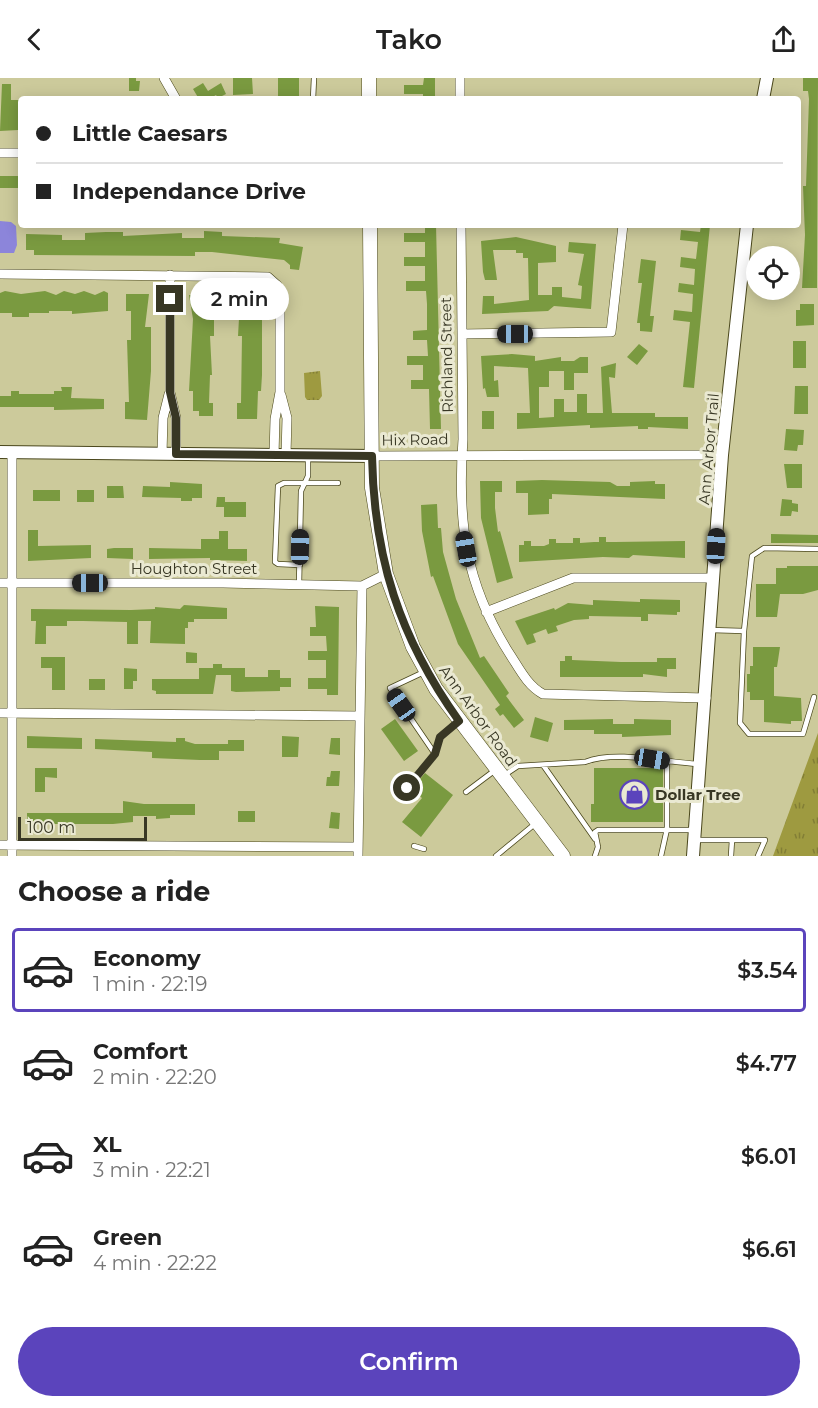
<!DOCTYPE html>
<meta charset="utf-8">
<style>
body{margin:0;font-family:Montserrat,sans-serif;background:#f6f6f6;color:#222;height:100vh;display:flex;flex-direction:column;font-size:22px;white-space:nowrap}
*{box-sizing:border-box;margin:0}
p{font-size:20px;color:#767676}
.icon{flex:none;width:33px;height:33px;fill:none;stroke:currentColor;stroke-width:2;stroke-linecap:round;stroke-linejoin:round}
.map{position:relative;height:778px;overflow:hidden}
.drawer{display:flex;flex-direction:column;background:#fff;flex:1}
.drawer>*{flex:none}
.guide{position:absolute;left:18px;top:18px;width:783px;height:132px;border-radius:6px;box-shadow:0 3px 15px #0003;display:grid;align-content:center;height:132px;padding:0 18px;background:#fff}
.controls{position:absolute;left:746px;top:168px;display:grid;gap:12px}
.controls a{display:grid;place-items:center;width:54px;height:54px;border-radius:50%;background:#fff;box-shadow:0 3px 15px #0003;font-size:30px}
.scale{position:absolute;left:18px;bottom:15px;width:129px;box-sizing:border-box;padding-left:6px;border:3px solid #383724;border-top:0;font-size:16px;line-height:21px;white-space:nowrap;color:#383724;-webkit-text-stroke:4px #eae9d2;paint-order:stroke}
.end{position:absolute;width:27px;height:27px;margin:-14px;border:8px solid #383724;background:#fff;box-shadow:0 0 0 3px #fff}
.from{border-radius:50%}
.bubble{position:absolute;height:42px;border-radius:21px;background:#fff;box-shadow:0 3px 15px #0003;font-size:20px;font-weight:600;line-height:42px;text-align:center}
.car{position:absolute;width:18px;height:36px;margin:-18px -9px;border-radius:8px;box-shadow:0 0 4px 2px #0007;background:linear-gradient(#222 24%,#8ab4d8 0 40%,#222 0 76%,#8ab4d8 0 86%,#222 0)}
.guide b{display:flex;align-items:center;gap:21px;height:57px;font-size:22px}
.guide b+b{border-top:2px solid #e0e0e0}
.guide i{width:15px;height:15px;background:#222}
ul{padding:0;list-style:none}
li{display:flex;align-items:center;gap:18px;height:84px;margin:0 12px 9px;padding:0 6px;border:3px solid transparent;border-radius:6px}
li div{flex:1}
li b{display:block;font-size:22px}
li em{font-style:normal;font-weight:600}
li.active{border-color:#5b44bc}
li>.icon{width:54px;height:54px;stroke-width:1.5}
h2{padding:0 18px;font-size:27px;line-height:72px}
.cta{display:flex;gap:12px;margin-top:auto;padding:12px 18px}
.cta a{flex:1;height:69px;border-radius:36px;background:#5b44bc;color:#fff;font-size:24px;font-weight:600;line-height:69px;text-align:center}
header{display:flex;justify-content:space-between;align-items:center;height:78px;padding:0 18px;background:#fff;font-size:27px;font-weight:600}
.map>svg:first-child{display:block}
.grass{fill:url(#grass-tufts)}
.water{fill:#8c85da}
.building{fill:#7a9a40}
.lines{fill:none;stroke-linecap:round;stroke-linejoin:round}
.service-casing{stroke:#4a471c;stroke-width:6}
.minor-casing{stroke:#4a471c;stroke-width:10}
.tertiary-casing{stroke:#4a471c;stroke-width:14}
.secondary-casing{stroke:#4a471c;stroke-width:15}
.service{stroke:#fff;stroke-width:4.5}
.minor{stroke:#fff;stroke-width:9}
.tertiary{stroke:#fff;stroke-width:12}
.secondary{stroke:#fff;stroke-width:14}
.route{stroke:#383724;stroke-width:8}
.labels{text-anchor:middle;stroke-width:6;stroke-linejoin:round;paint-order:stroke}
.street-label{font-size:15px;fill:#383724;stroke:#eae9d2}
.poi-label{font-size:15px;font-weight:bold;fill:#383724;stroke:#eae9d2;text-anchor:start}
</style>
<header><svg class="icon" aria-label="back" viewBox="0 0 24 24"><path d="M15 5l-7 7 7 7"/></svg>Tako<svg class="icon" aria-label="share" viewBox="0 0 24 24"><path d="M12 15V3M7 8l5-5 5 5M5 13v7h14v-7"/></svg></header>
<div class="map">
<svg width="818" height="778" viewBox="0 0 818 778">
<defs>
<pattern id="grass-tufts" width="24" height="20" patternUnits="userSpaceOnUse" patternTransform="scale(1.5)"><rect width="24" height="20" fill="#9e9a40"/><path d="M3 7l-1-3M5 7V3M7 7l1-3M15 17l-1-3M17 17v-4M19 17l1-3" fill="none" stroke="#827e35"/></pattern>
</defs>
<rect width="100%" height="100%" fill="#ccca9b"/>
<path class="grass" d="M320,293L322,318L319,322H307L305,319L304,295Z
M818,655V778H773Z"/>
<path class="water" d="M0,143L11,144L16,148L17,167L14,175H0Z"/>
<path class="building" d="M129,0H136V3H140L139,13H129Z
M233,0H252L253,16L233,17Z
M278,0H299V19H278Z
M424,0H435V21H423V16H404V7H423Z
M803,0H818L817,210H802L805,157L803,108H806L809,21L808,13H803Z
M203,5L208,13L221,5L226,16L218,20L216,17L209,21H199L193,11Z
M2,6H11V22H21V31H18V52L0,53Z
M0,98H21V110H0Z
M425,147H436L441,351H430L429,311H411V302H423V287H407V278H428L427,262H413V253L427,252V226L426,213H406V203H425V188H404V179H425V164H404V155H425Z
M701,147H710L694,310L683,309L690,244L673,242L674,232L692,234L693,216L678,214L679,205L694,207L695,191L680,189L681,179L696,181L698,164L680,162L681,152L700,154Z
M204,153L222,154V158L280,160L279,165L303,169L299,192L290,191V187L284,182L212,174H195V178L34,177V172H26V156L62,157V162H85V155L106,154H123V158L182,155V160H204Z
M516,159L556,168V184L538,185V217H552V209H562V219L581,221L582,208L578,207L584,176L568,174L569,164L596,166L591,231L554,228L548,233L482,236L483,218H494V226L529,222L528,180H523V175H516V172H493L497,202H485L483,194L481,163Z
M641,181L656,183L650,238H654L652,254L640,253V245H637L642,205H638Z
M5,213L21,216L45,213L56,217L64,213L75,216L84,213L95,217L104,213L108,215V233L72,236V233H49V235H29V239H12V235H0V215Z
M126,216H149L145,249H151V293L147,342L125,341V324H129L127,262H131V233H126Z
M189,217H210V241H214V258H210L212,297H210L209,325H213V338H199V333H193V313H189L193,241Z
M240,223H262V297L261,313H258L257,341H237V325H241L242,258H238Z
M800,226H814V247L796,248V232H800Z
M793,263H806V290H793Z
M639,266L648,273L637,287L627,279Z
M512,276L535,278V283L561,279V283H574L580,279H588V295H574V312H564V293H549V309H539V340L554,339V321H564V334H577V316H587V335H603L601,289L616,285L615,300L609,299L612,335H655V339H688V351L648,349V351H638V348L590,350V347L517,351V335H530L528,290L494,288V303L498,302L499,319H487L485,310L483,311L481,278Z
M795,308H808V336H794Z
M61,309H72L71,320L104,321V331L54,332V329H0V318H11V313H19V316H54V313H62Z
M482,333H494V351H482Z
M786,351L804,352L803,367H798L797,373L784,372Z
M784,386H802V410H787Z
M542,402L610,404L617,408H630V404L655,403V406H665V421L552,416V421H549V436L528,437V415H516V403Z
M480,403H502V414H495V430L498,454L500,453L513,500L497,505L481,440Z
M170,404L202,406V420H192V423H181V420L142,419L143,408L170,409Z
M107,408H123L124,420H107Z
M33,412H60V423H33Z
M77,412H94V424H77Z
M217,419H225V424H246V439H224V429H216Z
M782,421L792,422V425L798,426V434L792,433L791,438H780Z
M437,426L438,450H441L443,474L456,521L480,580L484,578L509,615L506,618L524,642L514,650L503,636L500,638L495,631L500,627L458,566L433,498L431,499L422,453L421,427Z
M28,452H38V468L91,467V480L28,483Z
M219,453H228V471H247V483L210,482V480L149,481V470L201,471V461H219Z
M771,456L818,457V465H771Z
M599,459H606V464H615L685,463V480L633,477L629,480L603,479L519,484V467H524V463H531V468H544L549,466V461H556V465H573V460H580V465L594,464H599Z
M114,470H133V481L107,480V471Z
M787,488H818V512L803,516H780L777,539H756V506H776V490H787Z
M640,521L680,522V534H677V537L648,536V543H641V539L589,538V541L574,542L556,548L558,553L548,556L546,551L533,556L536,564L527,567L515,543L554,530L555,532L568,525L593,527V522L640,524Z
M184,527L227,530V541H194V544H188V550H185V566L150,565L151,543H138V566H127V544L83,543H67V548H46V566H35L36,543H31V531L131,532L155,531V529L180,531Z
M315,528L339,529L338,617H327V611H308V600H326V582H308V573H327L326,558H310V549H316Z
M753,569H780L777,589H774V618L801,620L802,643H791V646L764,644V622H750V614H747V596H750V588H753Z
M186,574L197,575V585H186Z
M565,578H572V582L621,584H657V580H676V591H667V599L643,596V599H560V583H565Z
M41,579H65V612H52V590H41Z
M213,586H222V590H245V599H268V592H280V600H291V609H280V613L236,614L231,613V597H216L213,616H156V613L152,612V601H199V590H213Z
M124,590L137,591V603H133V611H124Z
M89,601H105V612H89Z
M535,639L553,645L548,664L530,659Z
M395,641L418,673L404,683L381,651Z
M613,641V646H634V641L671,642V657L622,659V656H594V652H564V642Z
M27,658L82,660V671L27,670Z
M282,658L299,659L298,679H282Z
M176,660H185V663L195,666H228V662H244V673H219V682H200L152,680V674L95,671V661L176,664Z
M331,660H340V677L329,676Z
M35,690H57V700L45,699V714H35Z
M594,690H663V744H591V726H594Z
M331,693H340L339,708H326L327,699H330Z
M425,695L453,717L421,759L402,744L422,720L411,712Z
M123,723L144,726H195V737H170V740L156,741V738H133V744L113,746H27V735H123Z
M238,733H255V744H238Z
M331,734L340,735L339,751L329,750Z"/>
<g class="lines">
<defs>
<path id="service" d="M313,21L314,0
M300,487L278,486L275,484L278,408L284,405H338
M299,507L301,413L308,398V380
M710,552L744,553L752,478L764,470L818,471
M744,553L740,645L749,656H803L814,619
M424,594L390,610L435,676
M543,687L595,761
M503,698L518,688L585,684C616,672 664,684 697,686
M407,710L435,676L440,659L457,644
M466,714L494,693
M697,762H765L758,778
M414,768L424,771
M496,778L536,745
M595,778L598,769L595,754L598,752H695
M661,778L667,751V683
M731,778L732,762"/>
<path id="minor" d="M164,0L176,21
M460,0V21
M0,75H21
M461,147L463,361C457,444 465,507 511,578C520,592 528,608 543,616L706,620
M0,196L268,199L277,207L280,220V314L275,341L274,377
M170,197V314L176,340V376
M462,256L611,254L623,147
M281,317L287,340L286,377
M162,376L163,340L169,316
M372,378L722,377
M0,505H223L362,508L386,496
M486,534L573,500H714
M0,635L360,638
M0,767L358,769
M12,778V374
M358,778L362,508"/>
<path id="tertiary" d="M763,21L767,0
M0,374L372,378
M693,778L722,377L747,147"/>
<path id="secondary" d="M369,0V21
M370,147L372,410L386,496L413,569L436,611L563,778"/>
</defs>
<use href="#service" class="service-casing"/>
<use href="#minor" class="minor-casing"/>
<use href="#tertiary" class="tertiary-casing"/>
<use href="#secondary" class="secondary-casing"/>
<use href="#service" class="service"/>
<use href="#minor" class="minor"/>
<use href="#tertiary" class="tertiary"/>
<use href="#secondary" class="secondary"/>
</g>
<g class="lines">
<path class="route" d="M170,221V314L176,340V376L372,378C374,480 399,559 459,643L440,659L435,676L407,710"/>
</g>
<defs>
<symbol id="shop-ring" viewBox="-11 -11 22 22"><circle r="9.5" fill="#eae9d2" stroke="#5b44bc" stroke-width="1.5"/><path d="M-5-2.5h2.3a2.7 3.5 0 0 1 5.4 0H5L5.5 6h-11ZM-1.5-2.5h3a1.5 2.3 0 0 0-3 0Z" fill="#5b44bc"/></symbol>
</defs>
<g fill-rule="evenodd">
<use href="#shop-ring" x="618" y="700" width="33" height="33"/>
</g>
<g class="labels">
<g class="street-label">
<text transform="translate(447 277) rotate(-91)" y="5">Richland Street</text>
<text transform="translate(415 362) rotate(-1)" y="5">Hix Road</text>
<text transform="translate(709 371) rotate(-85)" y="5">Ann Arbor Trail</text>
<text x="194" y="496">Houghton Street</text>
<text transform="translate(478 638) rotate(54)" y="5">Ann Arbor Road</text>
</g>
<g class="poi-label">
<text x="655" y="722">Dollar Tree</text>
</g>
</g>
</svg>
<div class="controls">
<a><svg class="icon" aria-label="locate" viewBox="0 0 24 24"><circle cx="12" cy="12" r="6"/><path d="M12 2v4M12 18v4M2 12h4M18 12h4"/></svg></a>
</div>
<div class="scale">100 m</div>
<i class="end from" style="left:407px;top:710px"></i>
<i class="end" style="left:170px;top:221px"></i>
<div class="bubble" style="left:190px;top:200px;width:99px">2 min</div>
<i class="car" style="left:515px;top:256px;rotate:270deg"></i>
<i class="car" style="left:716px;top:468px;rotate:3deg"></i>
<i class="car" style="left:300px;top:469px;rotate:1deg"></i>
<i class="car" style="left:466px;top:471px;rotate:350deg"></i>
<i class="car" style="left:90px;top:505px;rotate:270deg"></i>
<i class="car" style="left:401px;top:627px;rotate:325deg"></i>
<i class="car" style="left:652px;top:681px;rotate:99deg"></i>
<div class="guide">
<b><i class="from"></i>Little Caesars</b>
<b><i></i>Independance Drive</b>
</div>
</div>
<section class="drawer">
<h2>Choose a ride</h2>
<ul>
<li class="active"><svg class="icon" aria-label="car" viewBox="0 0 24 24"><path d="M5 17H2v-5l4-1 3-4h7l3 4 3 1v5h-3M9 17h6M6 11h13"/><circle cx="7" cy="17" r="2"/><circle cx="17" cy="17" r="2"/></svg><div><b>Economy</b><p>1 min · 22:19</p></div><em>$3.54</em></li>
<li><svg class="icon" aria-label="car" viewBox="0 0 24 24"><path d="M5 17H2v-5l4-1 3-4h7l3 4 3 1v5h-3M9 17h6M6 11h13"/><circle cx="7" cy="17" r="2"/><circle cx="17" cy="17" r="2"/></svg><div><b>Comfort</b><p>2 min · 22:20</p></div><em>$4.77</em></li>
<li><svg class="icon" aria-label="car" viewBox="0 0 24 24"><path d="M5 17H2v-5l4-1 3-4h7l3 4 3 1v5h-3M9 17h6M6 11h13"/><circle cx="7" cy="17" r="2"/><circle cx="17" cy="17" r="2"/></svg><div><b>XL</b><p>3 min · 22:21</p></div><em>$6.01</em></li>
<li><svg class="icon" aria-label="car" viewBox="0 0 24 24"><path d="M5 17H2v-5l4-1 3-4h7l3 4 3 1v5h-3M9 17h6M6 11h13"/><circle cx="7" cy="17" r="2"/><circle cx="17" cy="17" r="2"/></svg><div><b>Green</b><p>4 min · 22:22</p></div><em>$6.61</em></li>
</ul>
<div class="cta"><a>Confirm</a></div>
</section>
